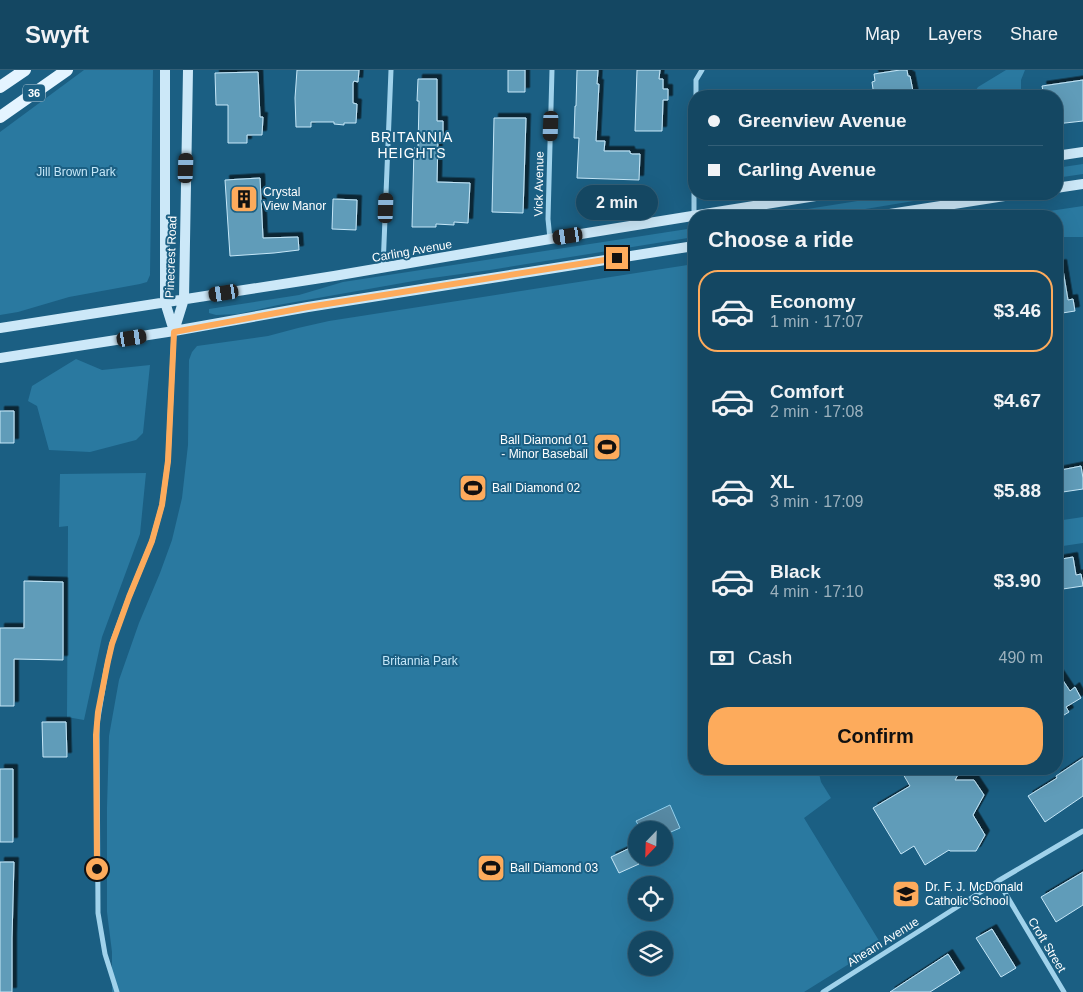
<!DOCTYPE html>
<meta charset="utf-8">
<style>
body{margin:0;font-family:Arial,sans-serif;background:#21516b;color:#f1f3f6;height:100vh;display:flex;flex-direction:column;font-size:19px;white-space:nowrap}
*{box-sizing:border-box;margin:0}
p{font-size:16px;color:#9db2be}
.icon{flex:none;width:28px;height:28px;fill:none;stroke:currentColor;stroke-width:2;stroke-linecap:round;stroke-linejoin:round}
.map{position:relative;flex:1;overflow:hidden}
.drawer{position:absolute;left:688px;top:140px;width:375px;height:565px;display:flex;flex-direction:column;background:#144762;border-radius:20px;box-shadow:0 5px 20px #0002,0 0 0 1px #335f77}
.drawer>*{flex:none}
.guide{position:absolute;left:688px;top:20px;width:375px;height:110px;border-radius:20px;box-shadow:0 5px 20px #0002,0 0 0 1px #335f77;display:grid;align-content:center;height:110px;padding:0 20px;background:#144762}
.needle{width:32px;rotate:203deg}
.controls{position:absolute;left:628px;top:751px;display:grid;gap:10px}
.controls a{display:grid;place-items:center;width:45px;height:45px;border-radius:50%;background:#144762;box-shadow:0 5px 20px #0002,0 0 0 1px #335f77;font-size:25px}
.end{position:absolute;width:22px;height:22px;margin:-11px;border:6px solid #fdab5c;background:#111;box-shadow:0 0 0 2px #111}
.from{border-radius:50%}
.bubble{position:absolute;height:35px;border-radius:18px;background:#144762;box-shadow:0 5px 20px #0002,0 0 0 1px #335f77;font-size:16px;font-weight:700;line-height:35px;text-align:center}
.car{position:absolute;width:15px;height:30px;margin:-15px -8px;border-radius:6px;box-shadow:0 0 4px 1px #0007;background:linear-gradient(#222 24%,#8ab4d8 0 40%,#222 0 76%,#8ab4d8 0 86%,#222 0)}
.guide b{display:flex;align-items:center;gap:18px;height:48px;font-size:19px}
.guide b+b{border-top:1px solid #335f77}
.guide i{width:12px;height:12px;background:#f1f3f6}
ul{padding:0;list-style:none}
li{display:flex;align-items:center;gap:15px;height:82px;margin:0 10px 8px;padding:0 10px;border:2px solid transparent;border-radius:20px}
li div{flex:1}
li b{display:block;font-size:19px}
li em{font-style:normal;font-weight:700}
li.active{border-color:#fdab5c}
li>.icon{width:45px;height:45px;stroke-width:1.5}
h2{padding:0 20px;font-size:22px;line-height:60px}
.pay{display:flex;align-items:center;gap:12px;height:55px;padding:0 20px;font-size:19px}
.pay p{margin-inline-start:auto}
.cta{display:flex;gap:10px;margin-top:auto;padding:10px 20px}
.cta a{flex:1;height:58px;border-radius:20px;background:#fdab5c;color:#111;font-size:20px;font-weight:700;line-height:58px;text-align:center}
header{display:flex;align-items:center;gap:30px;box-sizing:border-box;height:70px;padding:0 25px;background:#144762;border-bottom:1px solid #335f77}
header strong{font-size:24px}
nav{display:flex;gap:28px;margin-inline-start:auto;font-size:18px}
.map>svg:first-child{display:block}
.green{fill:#2a79a0;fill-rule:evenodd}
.water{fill:#5789a3;stroke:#93d0ed}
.building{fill:#619cb9;stroke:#c5e7f8;filter:url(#shadow)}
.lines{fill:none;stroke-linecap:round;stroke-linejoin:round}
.minor{stroke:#a0d2eb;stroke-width:5}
.secondary{stroke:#cce8f8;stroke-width:10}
.primary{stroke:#e4f4ff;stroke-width:12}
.route{stroke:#fdab5c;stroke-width:6}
.labels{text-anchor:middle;stroke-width:4;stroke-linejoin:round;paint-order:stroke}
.shield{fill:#1b5f83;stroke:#bbcfda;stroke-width:1}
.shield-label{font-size:11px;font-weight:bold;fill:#fff}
.park-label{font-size:12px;fill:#c5e7f8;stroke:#1b5f83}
.street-label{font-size:12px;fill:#fff;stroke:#1b5f83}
.poi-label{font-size:12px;fill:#fff;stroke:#1b5f83;text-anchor:start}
.neighbourhood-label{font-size:14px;letter-spacing:1px;fill:#fff;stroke:#1b5f83}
</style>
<header>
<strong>Swyft</strong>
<nav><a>Map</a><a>Layers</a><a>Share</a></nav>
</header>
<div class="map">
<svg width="1083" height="922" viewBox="0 0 1083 922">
<defs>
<filter id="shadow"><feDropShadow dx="4.5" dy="-4.5" stdDeviation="0" flood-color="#0009"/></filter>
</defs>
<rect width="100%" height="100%" fill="#1b5f83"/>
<path class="green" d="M84,0H153L150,205L147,212L140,214L69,227L18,242L0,245V62Z
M1006,0H1025L1021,10V24L1017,26H967L976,20L978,17Z
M1083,94V104L1056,108V98Z
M901,124H956L823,146H764Z
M1083,136V167H1056V146H1016Z
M694,158V167L490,200L425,209L278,235L238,244L216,245L209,243V239L299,225L343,212Z
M694,194V699H818L821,712L831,728L804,748L881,874L804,922H112V882L107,842V738L109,666L119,610L139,553L160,503L172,470L182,428L188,375L189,290L192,282L197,276L268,266L298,258L329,251ZM636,760H664V788H636ZM636,815H664V842H636ZM636,870H664V898H636Z
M76,289L102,300L150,295L143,363L136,370L90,382L49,380L37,336L28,331L32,316Z
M146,403L140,464L102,567L84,650L67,647L68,456L59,457L60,404Z
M1083,447V473L1056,477V451Z"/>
<path class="water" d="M670,735L680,758L664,765V760H641L636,751Z"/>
<path class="building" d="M297,0H359L358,12L354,11L353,13V33L357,34L356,53H344V55L334,54V52H311V57H296L295,28Z
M508,0H525V22H508Z
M577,0H598L597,14H599L596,71H605L604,81H630V83L632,84H640L639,110L577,108L579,68H574L575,36H576Z
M637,0H660L659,9H663V19H668V30H663L662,61H635Z
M900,0H907L908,6H910L914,26H874L872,12L875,11L874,4Z
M258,2L260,47H263L262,65H247V73H228V35H216L215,3Z
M418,9H437V51H443V68H438L437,112L470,113L468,153L454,152V155L436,154V157H412L414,78H418L419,31H417Z
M1083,10V51L1056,54V26H1044L1042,16Z
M494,48H526L523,143L492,142Z
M260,108L263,168L298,167L299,180L274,183L230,186L225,110Z
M333,129L357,130L356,160L332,159Z
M1062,194L1068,230L1073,229L1075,241L1056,244V195Z
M0,341H14V373H0Z
M1081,396L1083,408V419L1056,423V401Z
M1073,487L1076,505L1081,504L1083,516L1056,520V490Z
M24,511L63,512V590L14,589V636H0V558H24Z
M1056,600L1070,621L1075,617L1081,628L1066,637L1069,642L1056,650Z
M42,652H66L67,687H43Z
M1083,688V726L1045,752L1028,726L1057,708L1056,706Z
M0,699H13V772H0Z
M912,699H953L959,703L955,710H974L984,725L973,745L985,765L976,781H950L949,780L925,795L914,776L901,784L873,738L910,716L903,704Z
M632,777L639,794L619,803L611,787Z
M0,792H14L12,868V922H0Z
M1083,802V835L1056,852L1041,827Z
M992,859L1016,898L1001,907L976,868Z
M948,884L960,903L930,922H890Z"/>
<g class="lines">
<path class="minor" d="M696,26V10L702,0
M694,146V124
M550,169L548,149L552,0
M383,198L391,0
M998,811L1064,922
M117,922L105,884L98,843L97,654L106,600L112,573L129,527L152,471L162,435L168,391L174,261
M823,922L998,811L1083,761"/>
<path class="secondary" d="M165,0V232L174,261
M1056,86L1083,82
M1056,118L1083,114
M877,146L1018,124
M0,258L334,206L550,169L828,124
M174,261L184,229L188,0
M0,288L174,261L308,237L694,176"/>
<path class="primary" d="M0,17L25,0
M0,47L67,0"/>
</g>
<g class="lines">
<path class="route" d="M97,799L96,665L98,642L108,591L112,574L129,527L152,471L162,435L168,391L174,262L308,237L617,188"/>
</g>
<defs>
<symbol id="building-square" viewBox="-11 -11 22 22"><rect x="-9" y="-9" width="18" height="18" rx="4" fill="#fdab5c" stroke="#1b5f83"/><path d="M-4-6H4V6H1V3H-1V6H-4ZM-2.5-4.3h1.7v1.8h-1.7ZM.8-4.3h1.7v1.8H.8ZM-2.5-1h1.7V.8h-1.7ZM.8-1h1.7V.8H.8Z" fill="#111"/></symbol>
<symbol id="stadium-square" viewBox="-11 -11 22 22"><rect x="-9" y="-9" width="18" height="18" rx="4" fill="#fdab5c" stroke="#1b5f83"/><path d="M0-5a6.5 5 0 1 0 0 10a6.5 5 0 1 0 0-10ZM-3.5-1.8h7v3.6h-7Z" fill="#111"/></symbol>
<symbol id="school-square" viewBox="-11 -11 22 22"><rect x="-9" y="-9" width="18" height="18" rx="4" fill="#fdab5c" stroke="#1b5f83"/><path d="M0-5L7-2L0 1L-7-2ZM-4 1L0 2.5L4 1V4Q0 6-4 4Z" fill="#111"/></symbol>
</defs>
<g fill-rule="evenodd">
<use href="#building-square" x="228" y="113" width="32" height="32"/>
<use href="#stadium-square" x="591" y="361" width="32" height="32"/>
<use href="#stadium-square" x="457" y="402" width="32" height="32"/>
<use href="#stadium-square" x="475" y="782" width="32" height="32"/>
<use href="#school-square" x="890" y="808" width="32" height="32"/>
</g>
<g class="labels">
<rect class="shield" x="23" y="14.5" width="22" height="17" rx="4"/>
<g class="shield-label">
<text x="34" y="27">36</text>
</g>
<g class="park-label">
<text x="76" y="106">Jill Brown Park</text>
<text x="420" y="595">Britannia Park</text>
</g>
<g class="street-label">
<text transform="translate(539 114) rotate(-89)" y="4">Vick Avenue</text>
<text transform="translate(412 181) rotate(-10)" y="4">Carling Avenue</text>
<text transform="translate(171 187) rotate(-88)" y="4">Pinecrest Road</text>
<text transform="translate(883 872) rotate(-32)" y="4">Ahearn Avenue</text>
<text transform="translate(1047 875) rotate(59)" y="4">Croft Street</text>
</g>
<g class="poi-label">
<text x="263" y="126">Crystal<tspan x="263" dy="14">View Manor</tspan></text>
<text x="588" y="374" text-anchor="end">Ball Diamond 01<tspan x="588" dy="14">- Minor Baseball</tspan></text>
<text x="492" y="422">Ball Diamond 02</text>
<text x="510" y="802">Ball Diamond 03</text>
<text x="925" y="821">Dr. F. J. McDonald<tspan x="925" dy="14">Catholic School</tspan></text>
</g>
<g class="neighbourhood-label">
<text x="412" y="72">BRITANNIA<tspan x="412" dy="16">HEIGHTS</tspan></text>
</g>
</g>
</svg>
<div class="controls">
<a><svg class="needle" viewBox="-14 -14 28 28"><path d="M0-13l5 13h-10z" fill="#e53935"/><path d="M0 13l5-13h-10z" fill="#9db2be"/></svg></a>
<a><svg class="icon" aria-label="locate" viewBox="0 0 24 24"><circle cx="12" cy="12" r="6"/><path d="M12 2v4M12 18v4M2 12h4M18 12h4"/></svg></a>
<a><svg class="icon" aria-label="layers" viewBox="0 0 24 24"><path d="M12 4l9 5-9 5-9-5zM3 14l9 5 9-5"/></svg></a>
</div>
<i class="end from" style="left:97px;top:799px"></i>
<i class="end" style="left:617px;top:188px"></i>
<div class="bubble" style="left:576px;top:115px;width:82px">2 min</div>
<i class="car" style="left:551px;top:56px;rotate:182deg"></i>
<i class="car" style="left:186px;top:98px;rotate:2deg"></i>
<i class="car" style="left:386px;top:138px;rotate:2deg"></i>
<i class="car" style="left:568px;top:166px;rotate:261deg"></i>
<i class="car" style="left:224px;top:223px;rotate:261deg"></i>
<i class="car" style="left:132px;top:268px;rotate:81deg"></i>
<div class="guide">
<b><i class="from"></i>Greenview Avenue</b>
<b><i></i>Carling Avenue</b>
</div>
<section class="drawer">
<h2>Choose a ride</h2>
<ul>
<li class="active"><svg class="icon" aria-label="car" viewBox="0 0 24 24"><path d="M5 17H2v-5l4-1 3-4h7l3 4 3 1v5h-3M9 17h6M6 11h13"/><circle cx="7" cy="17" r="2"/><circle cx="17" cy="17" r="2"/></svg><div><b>Economy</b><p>1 min · 17:07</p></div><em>$3.46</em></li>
<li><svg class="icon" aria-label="car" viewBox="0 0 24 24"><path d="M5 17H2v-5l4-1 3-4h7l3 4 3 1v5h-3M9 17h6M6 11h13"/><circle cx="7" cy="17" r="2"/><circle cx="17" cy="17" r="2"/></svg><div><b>Comfort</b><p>2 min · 17:08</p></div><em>$4.67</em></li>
<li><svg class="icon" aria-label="car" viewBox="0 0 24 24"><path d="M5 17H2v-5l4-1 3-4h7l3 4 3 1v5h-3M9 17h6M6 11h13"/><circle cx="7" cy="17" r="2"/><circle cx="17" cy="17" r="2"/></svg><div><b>XL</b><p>3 min · 17:09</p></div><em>$5.88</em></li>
<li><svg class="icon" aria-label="car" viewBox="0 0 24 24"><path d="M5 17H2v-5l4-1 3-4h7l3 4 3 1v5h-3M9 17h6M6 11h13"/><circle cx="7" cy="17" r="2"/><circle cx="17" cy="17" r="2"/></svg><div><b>Black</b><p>4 min · 17:10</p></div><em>$3.90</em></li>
</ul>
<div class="pay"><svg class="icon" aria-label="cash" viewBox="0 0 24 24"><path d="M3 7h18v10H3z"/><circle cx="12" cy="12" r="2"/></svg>Cash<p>490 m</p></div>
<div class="cta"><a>Confirm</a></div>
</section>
</div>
